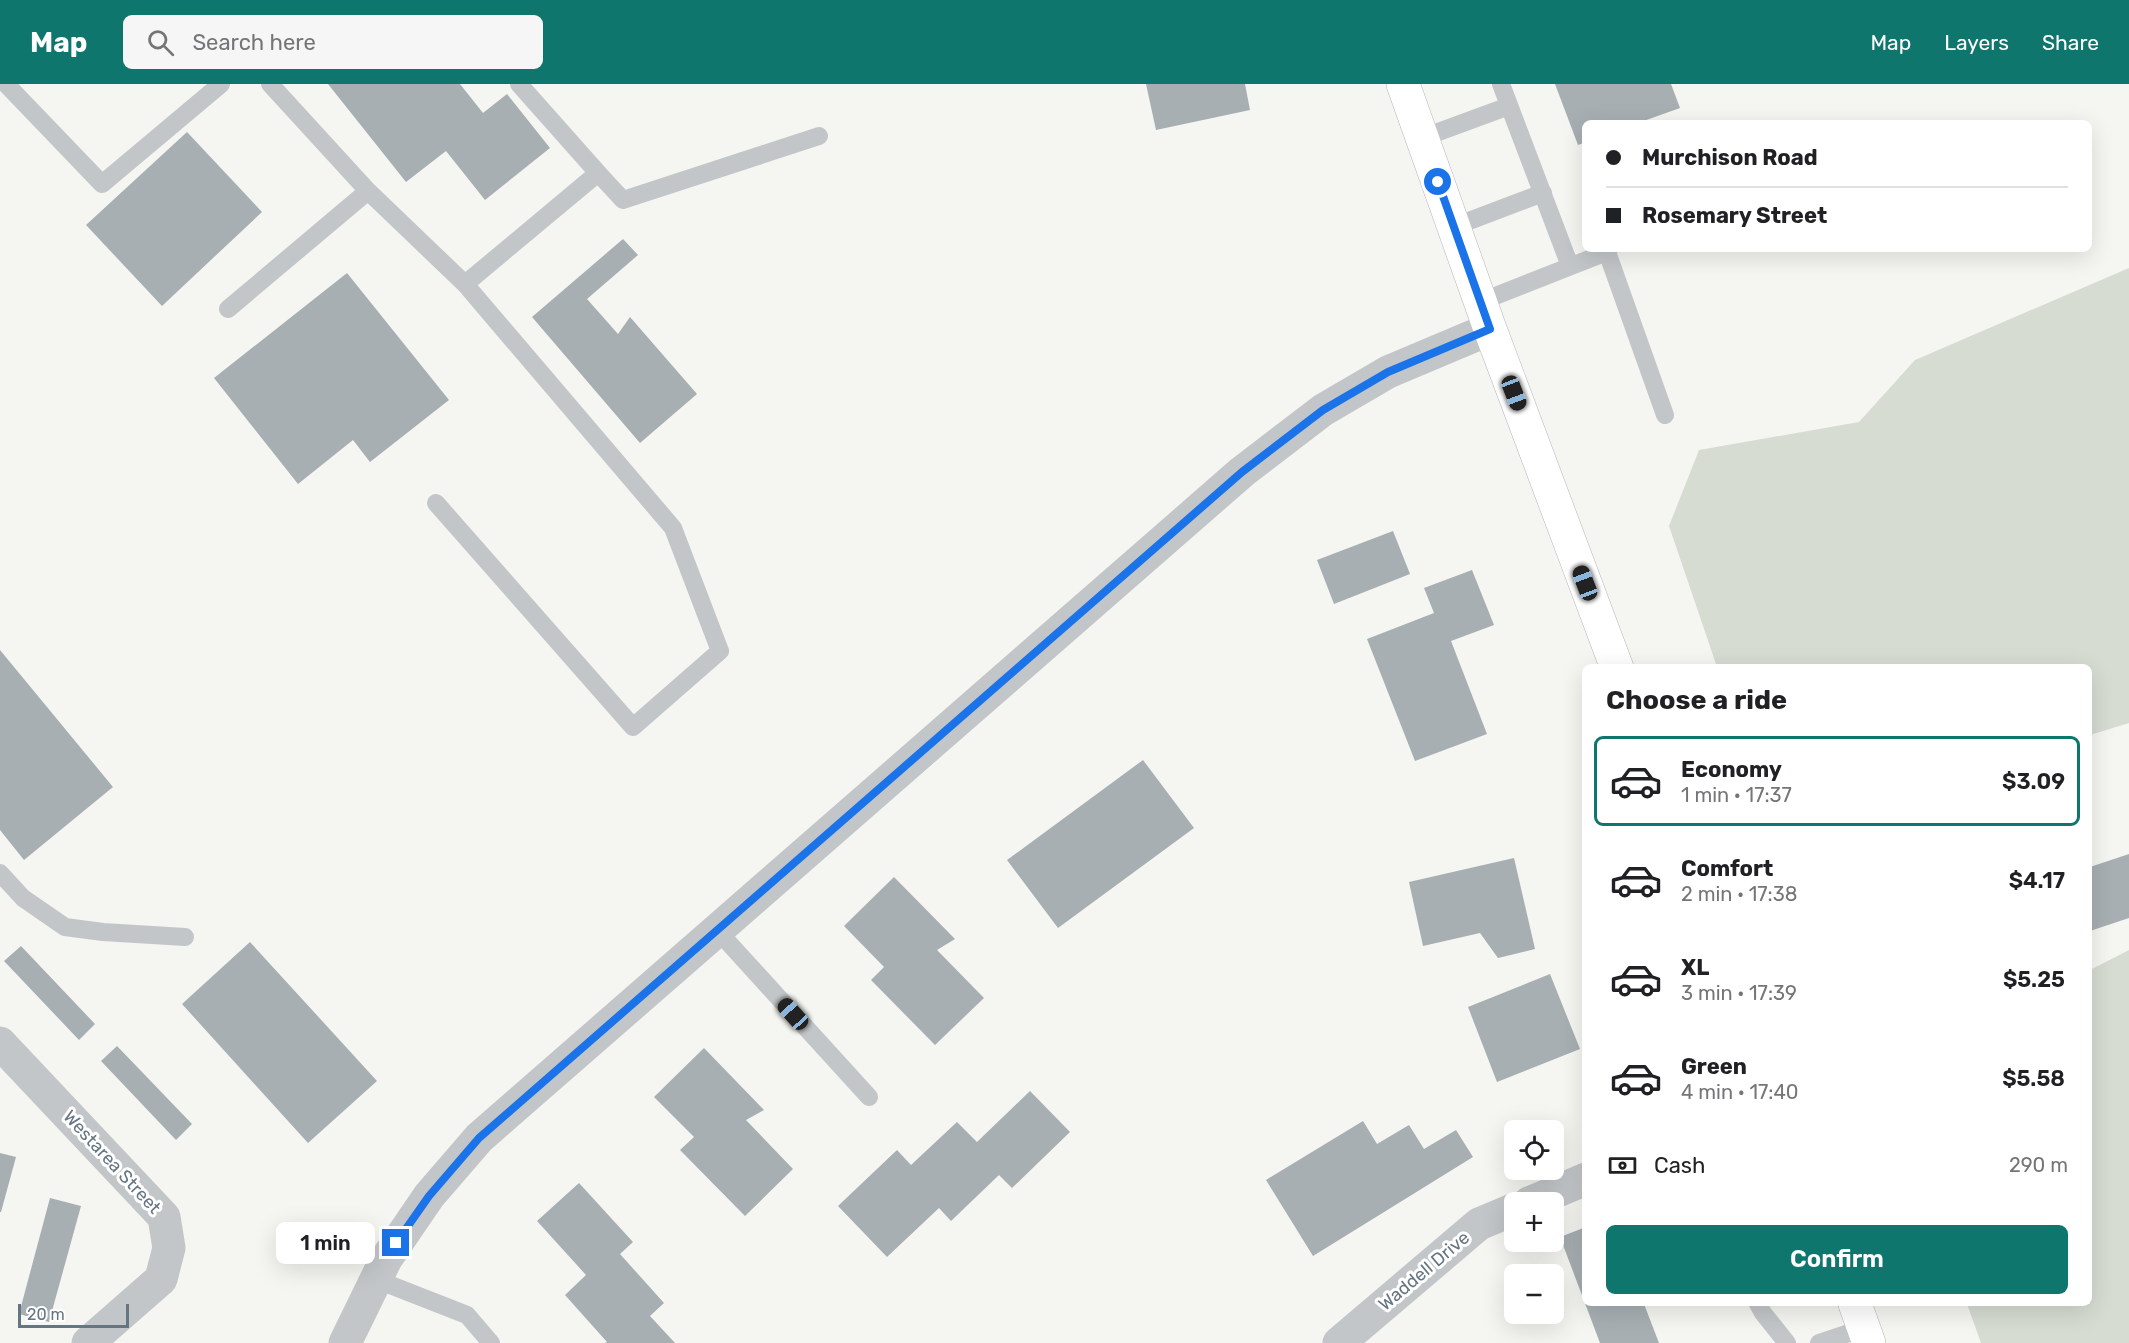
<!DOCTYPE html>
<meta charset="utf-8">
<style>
body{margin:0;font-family:Rubik,sans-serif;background:#f6f6f6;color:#202124;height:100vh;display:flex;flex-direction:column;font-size:22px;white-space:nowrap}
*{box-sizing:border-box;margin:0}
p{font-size:20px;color:#757577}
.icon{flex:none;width:33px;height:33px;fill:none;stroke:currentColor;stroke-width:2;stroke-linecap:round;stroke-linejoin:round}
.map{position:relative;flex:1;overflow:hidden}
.details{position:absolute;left:1582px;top:580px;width:510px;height:642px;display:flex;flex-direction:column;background:#fff;border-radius:9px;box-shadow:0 6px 24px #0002}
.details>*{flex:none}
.top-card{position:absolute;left:1582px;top:36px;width:510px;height:132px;border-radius:9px;box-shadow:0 6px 24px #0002;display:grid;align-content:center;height:132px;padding:0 24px;background:#fff}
.buttons{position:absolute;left:1504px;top:1036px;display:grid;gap:12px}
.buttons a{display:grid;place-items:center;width:60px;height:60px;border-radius:9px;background:#fff;box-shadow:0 6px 24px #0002;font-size:30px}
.scale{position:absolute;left:18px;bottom:15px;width:111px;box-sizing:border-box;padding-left:6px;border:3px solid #657581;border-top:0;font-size:16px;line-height:21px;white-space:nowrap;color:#657581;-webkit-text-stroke:4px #fff;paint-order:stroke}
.end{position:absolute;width:27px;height:27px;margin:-14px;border:8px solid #1a73e8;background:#fff;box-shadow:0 0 0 3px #fff}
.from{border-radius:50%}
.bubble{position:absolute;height:42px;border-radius:9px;background:#fff;box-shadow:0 6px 24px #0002;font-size:20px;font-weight:600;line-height:42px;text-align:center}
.car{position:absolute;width:18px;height:36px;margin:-18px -9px;border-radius:8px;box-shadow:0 0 4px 2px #0007;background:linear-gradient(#222 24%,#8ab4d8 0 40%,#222 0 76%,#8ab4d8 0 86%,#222 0)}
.top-card b{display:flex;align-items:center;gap:21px;height:57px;font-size:22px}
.top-card b+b{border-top:2px solid #e0e0e0}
.top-card i{width:15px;height:15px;background:#202124}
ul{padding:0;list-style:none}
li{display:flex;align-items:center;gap:18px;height:90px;margin:0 12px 9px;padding:0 12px;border:3px solid transparent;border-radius:9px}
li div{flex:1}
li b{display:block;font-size:22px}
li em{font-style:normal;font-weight:600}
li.current{border-color:#0f766e}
li>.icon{width:54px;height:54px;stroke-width:1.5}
h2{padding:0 24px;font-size:27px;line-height:72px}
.pay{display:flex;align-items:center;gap:15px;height:66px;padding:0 24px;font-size:22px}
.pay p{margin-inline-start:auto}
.action{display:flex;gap:12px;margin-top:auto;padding:12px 24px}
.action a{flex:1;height:69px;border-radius:9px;background:#0f766e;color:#fff;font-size:24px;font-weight:600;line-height:69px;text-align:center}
header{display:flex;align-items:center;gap:36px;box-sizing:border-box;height:84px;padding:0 30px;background:#0f766e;color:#fff}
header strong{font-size:28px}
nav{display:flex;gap:33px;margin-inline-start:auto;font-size:21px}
.search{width:420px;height:54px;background:#f6f6f6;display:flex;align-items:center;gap:15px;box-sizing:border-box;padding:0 21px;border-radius:9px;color:#757577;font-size:22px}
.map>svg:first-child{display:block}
.green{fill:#d6dcd2}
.building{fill:#a7afb3}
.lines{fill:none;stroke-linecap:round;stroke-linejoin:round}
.primary-casing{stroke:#b3b8bb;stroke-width:34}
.service{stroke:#c3c6c9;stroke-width:18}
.minor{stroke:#c3c6c9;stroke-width:33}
.primary{stroke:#fff;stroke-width:33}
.route{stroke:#1a73e8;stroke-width:8}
.labels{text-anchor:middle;stroke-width:6;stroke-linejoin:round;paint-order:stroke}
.street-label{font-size:18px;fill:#657581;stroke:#fff}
</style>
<header>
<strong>Map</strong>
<div class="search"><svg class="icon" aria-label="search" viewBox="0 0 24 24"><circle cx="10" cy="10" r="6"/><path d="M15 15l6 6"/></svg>Search here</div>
<nav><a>Map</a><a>Layers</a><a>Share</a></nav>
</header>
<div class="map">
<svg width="2129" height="1259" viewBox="0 0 2129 1259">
<rect width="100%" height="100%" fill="#f5f5f1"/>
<path class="green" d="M2129,184V639L2090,651V584L1717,583L1669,442L1699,366L1859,338L1915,276Z
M2129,866V1259H1981L1967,1220H2090V886Z"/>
<path class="building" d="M328,0H460L483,29L507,10L550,64L485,116L446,67L406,98Z
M1146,0H1245L1250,26L1156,46Z
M1555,0H1671L1680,24L1638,39H1586V58L1578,61Z
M187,48L262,128L162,222L86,141Z
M623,155L638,171L587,215L618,250L630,233L697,310L640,359L532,233Z
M347,189L449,316L370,378L353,356L298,400L214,294Z
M1393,447L1410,490L1334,520L1317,476Z
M1472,486L1494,541L1451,557L1487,650L1415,677L1367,555L1434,529L1424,504Z
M0,566L113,703L24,776L0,746Z
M1143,676L1194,744L1058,844L1007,776Z
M2129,770V834L2090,847V783Z
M1514,774L1535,865L1498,874L1480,849L1423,862L1409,798Z
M894,793L955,855L937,866L984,914L935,961L871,896L884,883L844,842Z
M250,858L377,997L308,1059L182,920Z
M21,862L95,940L79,956L4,877Z
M1550,890L1580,965L1497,998L1468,923Z
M117,962L192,1040L176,1056L101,977Z
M704,964L764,1026L746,1036L793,1085L745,1132L680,1066L694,1053L654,1013Z
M1030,1007L1070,1048L1012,1104L999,1091L951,1137L939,1124L887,1173L838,1122L897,1066L911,1081L957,1038L977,1058Z
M1363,1037L1377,1060L1409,1041L1424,1065L1456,1046L1473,1073L1313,1172L1266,1096Z
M0,1069L16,1073L1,1128H0Z
M579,1099L633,1158L620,1170L664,1219L650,1232L675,1259H605L607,1258L565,1211L586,1191L537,1137Z
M50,1114L81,1122L49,1238L19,1230Z
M1586,1143V1220H1644L1659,1259H1600L1560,1153Z"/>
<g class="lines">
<defs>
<path id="primary" d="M1403,0L1490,245L1617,584
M1855,1220L1869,1259"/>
</defs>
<use href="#primary" class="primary-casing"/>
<path class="service" d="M6,0L102,100L221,0
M1501,0L1570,182
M1422,54L1509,22
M598,89L623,116L819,52
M368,107L465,200L673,444L720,567L633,643L436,419
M1453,143L1543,109
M1607,168L1665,331
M465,200L598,89L519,0
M1480,218L1607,168L1609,165
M228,225L368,107L270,0
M0,789L23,814L65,843L103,848L185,853
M717,846L869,1013
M375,1195L467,1231L491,1259
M1758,1220L1763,1229L1787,1259
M1819,1259L1864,1244"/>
<path class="minor" d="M0,959L164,1133L169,1164L161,1195L88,1259
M1529,1119L1586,1095
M345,1259L386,1175L429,1112L479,1054L1242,388L1323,326L1388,288L1490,245
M1339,1259L1479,1140L1515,1125"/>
<use href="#primary" class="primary"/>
</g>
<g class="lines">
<path class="route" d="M396,1159L429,1112L479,1054L1242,388L1323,326L1388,288L1490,245L1438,98"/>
</g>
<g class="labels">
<g class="street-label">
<text transform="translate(112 1078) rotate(47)" y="6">Westarea Street</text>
<text transform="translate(1424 1187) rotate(-40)" y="6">Waddell Drive</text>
</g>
</g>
</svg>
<div class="buttons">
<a><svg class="icon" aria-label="locate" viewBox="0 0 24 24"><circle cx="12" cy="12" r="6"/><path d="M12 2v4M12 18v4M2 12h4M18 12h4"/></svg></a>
<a>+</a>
<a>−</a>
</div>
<div class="scale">20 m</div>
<i class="end from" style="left:1438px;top:98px"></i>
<i class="end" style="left:396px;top:1159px"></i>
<div class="bubble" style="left:276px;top:1138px;width:99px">1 min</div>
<i class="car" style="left:1514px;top:309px;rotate:159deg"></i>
<i class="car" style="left:1585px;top:499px;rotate:339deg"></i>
<i class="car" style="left:793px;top:930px;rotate:318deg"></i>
<div class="top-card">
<b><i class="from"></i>Murchison Road</b>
<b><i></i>Rosemary Street</b>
</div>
<section class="details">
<h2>Choose a ride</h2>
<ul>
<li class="current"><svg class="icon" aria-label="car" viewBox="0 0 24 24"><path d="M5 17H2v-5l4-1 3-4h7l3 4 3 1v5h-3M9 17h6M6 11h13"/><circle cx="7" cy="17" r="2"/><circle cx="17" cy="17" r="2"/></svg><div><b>Economy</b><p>1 min · 17:37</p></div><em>$3.09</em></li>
<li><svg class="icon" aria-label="car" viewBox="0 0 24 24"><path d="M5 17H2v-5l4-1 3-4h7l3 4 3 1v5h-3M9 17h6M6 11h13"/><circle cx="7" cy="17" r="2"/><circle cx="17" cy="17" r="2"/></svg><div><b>Comfort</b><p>2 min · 17:38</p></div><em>$4.17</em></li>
<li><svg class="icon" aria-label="car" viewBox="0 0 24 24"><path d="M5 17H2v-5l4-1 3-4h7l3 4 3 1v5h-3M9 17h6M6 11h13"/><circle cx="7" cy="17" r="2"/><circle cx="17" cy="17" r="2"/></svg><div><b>XL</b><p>3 min · 17:39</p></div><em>$5.25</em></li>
<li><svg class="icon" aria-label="car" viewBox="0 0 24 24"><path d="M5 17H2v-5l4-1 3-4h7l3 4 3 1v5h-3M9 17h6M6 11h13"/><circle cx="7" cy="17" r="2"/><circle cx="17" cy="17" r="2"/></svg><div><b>Green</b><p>4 min · 17:40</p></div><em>$5.58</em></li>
</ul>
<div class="pay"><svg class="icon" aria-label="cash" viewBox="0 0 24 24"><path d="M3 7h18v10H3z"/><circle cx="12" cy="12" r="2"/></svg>Cash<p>290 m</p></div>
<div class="action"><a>Confirm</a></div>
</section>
</div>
